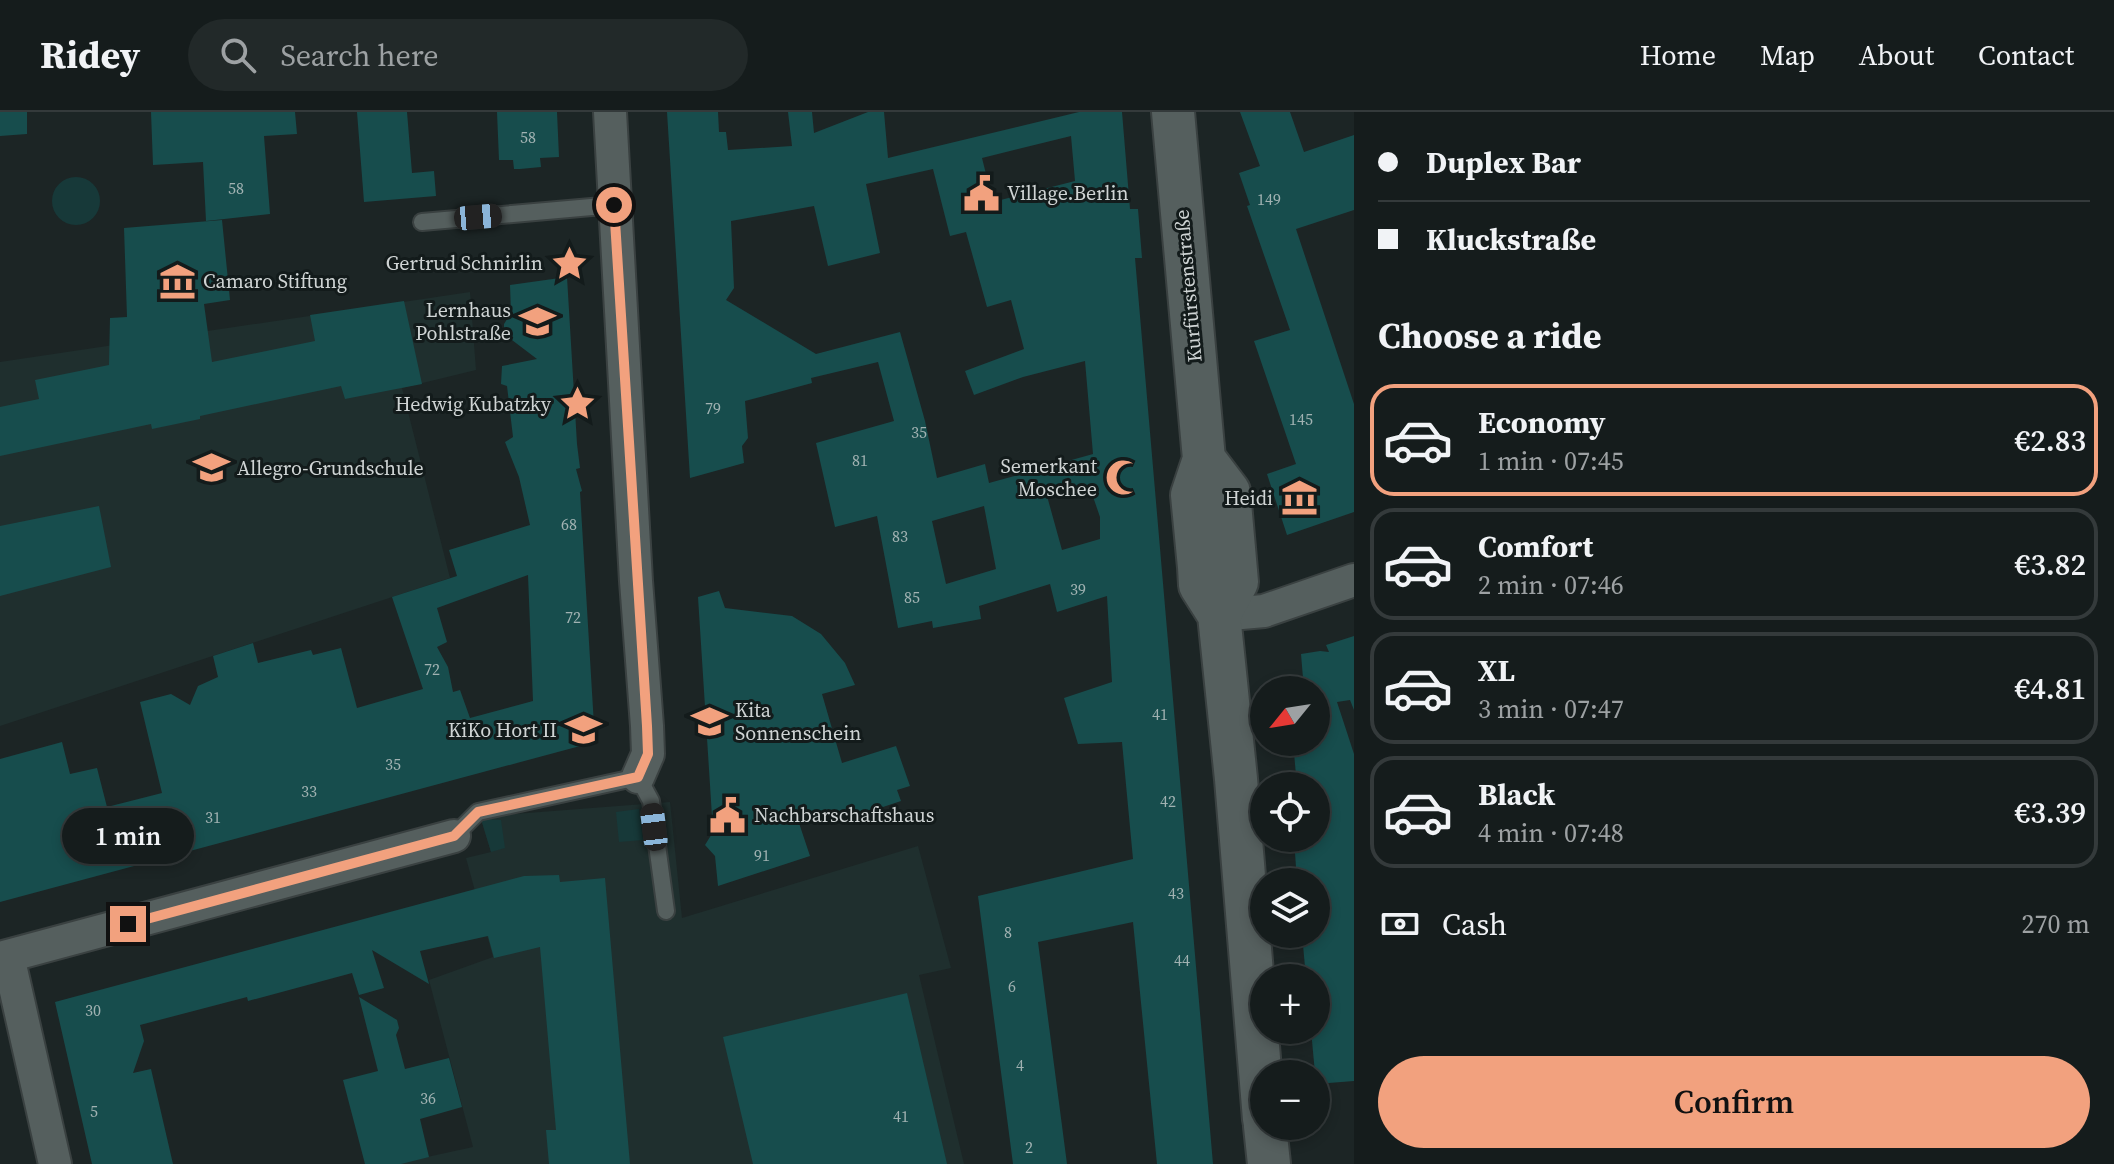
<!DOCTYPE html>
<meta charset="utf-8">
<style>
body{margin:0;font-family:"Source Serif 4",serif;background:#222929;color:#f1f3f6;height:100vh;display:flex;flex-direction:column;font-size:30px;white-space:nowrap}
*{box-sizing:border-box;margin:0}
p{font-size:26px;color:#9da1a3}
.icon{flex:none;width:44px;height:44px;fill:none;stroke:currentColor;stroke-width:2;stroke-linecap:round;stroke-linejoin:round}
.map{position:relative;flex:1;overflow:hidden}
.details{display:flex;flex-direction:column;background:#151c1c;width:760px}
.details>*{flex:none}
.hud{display:grid;align-content:center;height:176px;padding:0 24px;background:#151c1c}
.needle{width:52px;rotate:240deg}
.fabs{position:absolute;left:1250px;top:564px;display:grid;gap:16px}
.fabs a{display:grid;place-items:center;width:80px;height:80px;border-radius:50%;background:#151c1c;box-shadow:0 4px 12px #0003,0 0 0 2px #343a3b;font-size:40px}
.end{position:absolute;width:36px;height:36px;margin:-18px;border:10px solid #f2a17e;background:#111;box-shadow:0 0 0 4px #111}
.from{border-radius:50%}
.bubble{position:absolute;height:56px;border-radius:28px;background:#151c1c;box-shadow:0 4px 12px #0003,0 0 0 2px #343a3b;font-size:26px;font-weight:600;line-height:56px;text-align:center}
.car{position:absolute;width:24px;height:48px;margin:-24px -12px;border-radius:10px;box-shadow:0 0 6px 2px #0007;background:linear-gradient(#222 24%,#8ab4d8 0 40%,#222 0 76%,#8ab4d8 0 86%,#222 0)}
.hud b{display:flex;align-items:center;gap:28px;height:76px;font-size:30px}
.hud b+b{border-top:2px solid #343a3b}
.hud i{width:20px;height:20px;background:#f1f3f6}
ul{padding:0;list-style:none}
li{display:flex;align-items:center;gap:24px;height:112px;margin:0 16px 12px;padding:0 8px;border:4px solid #343a3b;border-radius:24px}
li div{flex:1}
li b{display:block;font-size:30px}
li em{font-style:normal;font-weight:600}
li.on{border-color:#f2a17e}
li>.icon{width:72px;height:72px;stroke-width:1.5}
h2{padding:0 24px;font-size:36px;line-height:96px}
.pay{display:flex;align-items:center;gap:20px;height:88px;padding:0 24px;font-size:30px}
.pay p{margin-inline-start:auto}
.cta{display:flex;gap:16px;margin-top:auto;padding:16px 24px}
.cta a{flex:1;height:92px;border-radius:48px;background:#f2a17e;color:#111;font-size:32px;font-weight:600;line-height:92px;text-align:center}
header{display:flex;align-items:center;gap:48px;box-sizing:border-box;height:112px;padding:0 40px;background:#151c1c;border-bottom:2px solid #343a3b}
header strong{font-size:38px}
nav{display:flex;gap:44px;margin-inline-start:auto;font-size:28px}
.search{width:560px;height:72px;background:#222929;display:flex;align-items:center;gap:20px;box-sizing:border-box;padding:0 28px;border-radius:44px;color:#9da1a3;font-size:30px}
main{display:flex;flex:1;min-height:0}
.map>svg:first-child{display:block}
.built{fill:#1f2f2e}
.green{fill:#173939}
.building{fill:#174d4d;fill-rule:evenodd}
.lines{fill:none;stroke-linecap:round;stroke-linejoin:round}
.service-casing{stroke:#3a4141;stroke-width:20}
.minor-casing{stroke:#3a4141;stroke-width:36}
.tertiary-casing{stroke:#3a4141;stroke-width:46}
.service{stroke:#555f5e;stroke-width:16}
.minor{stroke:#555f5e;stroke-width:32}
.tertiary{stroke:#555f5e;stroke-width:42}
.route{stroke:#f2a17e;stroke-width:10}
.labels{text-anchor:middle;stroke-width:6;stroke-linejoin:round;paint-order:stroke}
.number-label{font-size:16px;fill:#a1b2b2}
.poi-label{font-size:20px;fill:#cfd4d4;stroke:#131b1b;text-anchor:end}
.street-label{font-size:20px;fill:#cfd4d4;stroke:#131b1b}
</style>
<header>
<strong>Ridey</strong>
<div class="search"><svg class="icon" aria-label="search" viewBox="0 0 24 24"><circle cx="10" cy="10" r="6"/><path d="M15 15l6 6"/></svg>Search here</div>
<nav><a>Home</a><a>Map</a><a>About</a><a>Contact</a></nav>
</header>
<main>
<div class="map">
<svg width="1354" height="1052" viewBox="0 0 1354 1052">
<rect width="100%" height="100%" fill="#1c2525"/>
<path class="built" d="M470,180L476,258L402,276L450,466L0,614V250Z
M670,690L682,806L918,734L951,856L919,863L964,1052H395L473,1035L429,868L493,845L466,746L491,740L481,707L487,704Z"/>
<path class="green" d="M52 89a24 24 0 1 1 48 0a24 24 0 1 1-48 0Z
M639,697L643,728L619,730L616,700Z
M481,707L501,708L505,736L491,740Z"/>
<path class="building" d="M0,0H27V22L0,24Z
M151,0H295L297,22L264,24L270,102L206,109L203,50L153,53Z
M357,0H407L412,61L434,59L436,84L364,90Z
M497,0H557L559,45L540,46L541,55L520,57H514L513,48H499Z
M667,0H718L719,20H726L728,38L792,34L788,0H812L814,21L868,0H884L888,46L1079,0H1122L1130,97H1138L1142,146H1135L1213,1052H1157L1133,810L1038,830L1067,1052H1013L978,784L1133,747L1122,630L1078,632L1064,586L1112,570L1107,484L1057,500L1050,472L979,494L981,507L933,516L932,509L898,516L877,404L835,415L816,331L894,309L878,250L811,266L812,271L745,289L748,326L742,334L744,351L690,366ZM1071,24L1075,69L993,90L982,46ZM933,57L950,124L966,120L987,195L1011,188L1024,237L965,259L974,283L1023,265L1085,249L1093,342L989,371L985,352L937,366L925,309L900,220L816,242L726,188L734,176L731,109L814,94L828,154L880,141L866,72ZM1089,373L1100,405V427L1062,438L1047,384ZM984,394L996,457L946,472L932,409Z
M1240,0H1290L1304,40L1354,23V98L1296,117L1354,292V400L1287,423L1267,362L1296,352L1254,229L1290,218L1247,94L1250,93L1239,61L1260,54Z
M222,108L230,188L204,192L212,250L315,229L310,203L404,189L422,272L345,287L341,274L200,304V307L152,317L151,312L0,344V295L39,287L35,268L109,253L110,206L127,205L124,116Z
M567,165L577,332L580,356L576,357L582,379L580,380L595,630L0,790V647L62,630L70,662L97,656L107,695L162,681L140,590L171,582L190,593L198,574L218,565L213,544L253,531L258,551L311,538L313,543L341,536L357,596L423,577L392,485L457,464L449,438L530,413L519,365L505,330L513,325L507,274L501,272L502,254L537,247L504,222V212L511,201L510,173ZM528,463L533,589L470,606L460,578L453,580L448,555L437,535L447,530L437,496Z
M99,394L111,455L0,484V414Z
M719,479L725,496L792,504L821,522L845,551L855,573L822,582L842,651L896,634L910,674L897,678L901,689L883,695V699L851,705L848,697L831,704L799,711L810,744L718,774L715,744L705,733L713,720L698,485Z
M1354,524V598L1350,588L1337,590L1354,642V969L1316,972L1311,918H1316V866H1306L1302,822H1316V770H1297L1294,726H1316V674H1297L1293,630H1316V578H1304L1301,542L1320,539L1329,540L1326,533Z
M559,763L560,770L605,766L630,1052H549L546,1018H556L540,835L494,846L488,824L420,839L429,872L372,838L384,876L359,883L352,861L248,889L247,885L140,913L144,929L133,961L151,957L173,1052H92L55,890L524,764Z
M907,881L947,1052H753L723,925Z
M359,885L397,908L399,916L396,923L405,957L449,946L462,995L420,1007L429,1045L401,1052H365L343,968L378,959Z"/>
<g class="lines">
<defs>
<path id="service" d="M422,110L614,93
M454,724L478,700L638,665L651,689L666,799"/>
<path id="minor" d="M610,0L636,469L647,614L648,642L638,665
M1219,503L1264,499L1354,468
M8,844L55,1052
M0,846L454,724"/>
<path id="tertiary" d="M1173,0L1204,347L1192,383L1199,455L1200,473L1219,503L1236,667L1264,1007
M1204,347L1229,380L1237,470L1219,503
M1265,1014L1269,1052"/>
</defs>
<use href="#service" class="service-casing"/>
<use href="#minor" class="minor-casing"/>
<use href="#tertiary" class="tertiary-casing"/>
<use href="#service" class="service"/>
<use href="#minor" class="minor"/>
<use href="#tertiary" class="tertiary"/>
</g>
<g class="lines">
<path class="route" d="M128,812L454,724L478,700L638,665L648,642L647,614L614,93"/>
</g>
<defs>
<symbol id="civic-bare" viewBox="-9 -9 18 18"><path d="M-.6-6.5H3V-4.5H.6V-3L4-1V1h2V6H-6V1h2V-1L-.6-3ZM-1.2 2.5V6h2.4V2.5Z" fill="#f2a17e" stroke="#131b1b" stroke-width="2.5" paint-order="stroke"/></symbol>
<symbol id="sight-bare" viewBox="-9 -9 18 18"><path d="M0-6L1.8-2.2L6-1.7L2.9 1.2L3.7 5.4L0 3.3L-3.7 5.4L-2.9 1.2L-6-1.7L-1.8-2.2Z" fill="#f2a17e" stroke="#131b1b" stroke-width="2.5" paint-order="stroke"/></symbol>
<symbol id="museum-bare" viewBox="-9 -9 18 18"><path d="M0-6L6-3V-2H-6V-3ZM-5-1h2V3h-2ZM-1-1h2V3h-2ZM3-1h2V3H3ZM-6 4H6V6H-6Z" fill="#f2a17e" stroke="#131b1b" stroke-width="2.5" paint-order="stroke"/></symbol>
<symbol id="university-bare" viewBox="-9 -9 18 18"><path d="M0-5L7-2L0 1L-7-2ZM-4 1L0 2.5L4 1V4Q0 6-4 4Z" fill="#f2a17e" stroke="#131b1b" stroke-width="2.5" paint-order="stroke"/></symbol>
<symbol id="school-bare" viewBox="-9 -9 18 18"><path d="M0-5L7-2L0 1L-7-2ZM-4 1L0 2.5L4 1V4Q0 6-4 4Z" fill="#f2a17e" stroke="#131b1b" stroke-width="2.5" paint-order="stroke"/></symbol>
<symbol id="mosque-bare" viewBox="-9 -9 18 18"><path d="M3.5-4.9A6 6 0 1 0 3.5 4.9A5 5 0 1 1 3.5-4.9Z" fill="#f2a17e" stroke="#131b1b" stroke-width="2.5" paint-order="stroke"/></symbol>
</defs>
<g fill-rule="evenodd">
<use href="#civic-bare" x="956" y="56" width="51" height="51"/>
<use href="#sight-bare" x="544" y="126" width="51" height="51"/>
<use href="#museum-bare" x="152" y="144" width="51" height="51"/>
<use href="#university-bare" x="512" y="184" width="51" height="51"/>
<use href="#sight-bare" x="552" y="266" width="51" height="51"/>
<use href="#school-bare" x="186" y="330" width="51" height="51"/>
<use href="#mosque-bare" x="1098" y="340" width="51" height="51"/>
<use href="#museum-bare" x="1274" y="360" width="51" height="51"/>
<use href="#school-bare" x="684" y="584" width="51" height="51"/>
<use href="#school-bare" x="558" y="592" width="51" height="51"/>
<use href="#civic-bare" x="702" y="678" width="51" height="51"/>
</g>
<g class="labels">
<g class="number-label">
<text x="528" y="31">58</text>
<text x="236" y="82">58</text>
<text x="1269" y="93">149</text>
<text x="713" y="302">79</text>
<text x="1301" y="313">145</text>
<text x="919" y="326">35</text>
<text x="860" y="354">81</text>
<text x="569" y="418">68</text>
<text x="900" y="430">83</text>
<text x="1078" y="483">39</text>
<text x="912" y="491">85</text>
<text x="573" y="511">72</text>
<text x="432" y="563">72</text>
<text x="1160" y="608">41</text>
<text x="393" y="658">35</text>
<text x="309" y="685">33</text>
<text x="1168" y="695">42</text>
<text x="213" y="711">31</text>
<text x="762" y="749">91</text>
<text x="1176" y="787">43</text>
<text x="1008" y="826">8</text>
<text x="1182" y="854">44</text>
<text x="1012" y="880">6</text>
<text x="93" y="904">30</text>
<text x="1020" y="959">4</text>
<text x="428" y="992">36</text>
<text x="94" y="1005">5</text>
<text x="901" y="1010">41</text>
<text x="1029" y="1041">2</text>
</g>
<g class="poi-label">
<text x="1007" y="88" text-anchor="start">Village.Berlin</text>
<text x="543" y="158">Gertrud Schnirlin</text>
<text x="203" y="176" text-anchor="start">Camaro Stiftung</text>
<text x="511" y="205">Lernhaus<tspan x="511" dy="23">Pohlstraße</tspan></text>
<text x="551" y="299">Hedwig Kubatzky</text>
<text x="1097" y="361">Semerkant<tspan x="1097" dy="23">Moschee</tspan></text>
<text x="237" y="363" text-anchor="start">Allegro-Grundschule</text>
<text x="1273" y="393">Heidi</text>
<text x="735" y="605" text-anchor="start">Kita<tspan x="735" dy="23">Sonnenschein</tspan></text>
<text x="557" y="625">KiKo Hort II</text>
<text x="754" y="710" text-anchor="start">Nachbarschaftshaus</text>
</g>
<g class="street-label">
<text transform="translate(1188 174) rotate(-95)" y="7">Kurfürstenstraße</text>
</g>
</g>
</svg>
<div class="fabs">
<a><svg class="needle" viewBox="-14 -14 28 28"><path d="M0-13l5 13h-10z" fill="#e53935"/><path d="M0 13l5-13h-10z" fill="#9da1a3"/></svg></a>
<a><svg class="icon" aria-label="locate" viewBox="0 0 24 24"><circle cx="12" cy="12" r="6"/><path d="M12 2v4M12 18v4M2 12h4M18 12h4"/></svg></a>
<a><svg class="icon" aria-label="layers" viewBox="0 0 24 24"><path d="M12 4l9 5-9 5-9-5zM3 14l9 5 9-5"/></svg></a>
<a>+</a>
<a>−</a>
</div>
<i class="end from" style="left:614px;top:93px"></i>
<i class="end" style="left:128px;top:812px"></i>
<div class="bubble" style="left:62px;top:696px;width:132px">1 min</div>
<i class="car" style="left:478px;top:105px;rotate:85deg"></i>
<i class="car" style="left:654px;top:715px;rotate:353deg"></i>
</div>
<section class="details">
<div class="hud">
<b><i class="from"></i>Duplex Bar</b>
<b><i></i>Kluckstraße</b>
</div>
<h2>Choose a ride</h2>
<ul>
<li class="on"><svg class="icon" aria-label="car" viewBox="0 0 24 24"><path d="M5 17H2v-5l4-1 3-4h7l3 4 3 1v5h-3M9 17h6M6 11h13"/><circle cx="7" cy="17" r="2"/><circle cx="17" cy="17" r="2"/></svg><div><b>Economy</b><p>1 min · 07:45</p></div><em>€2.83</em></li>
<li><svg class="icon" aria-label="car" viewBox="0 0 24 24"><path d="M5 17H2v-5l4-1 3-4h7l3 4 3 1v5h-3M9 17h6M6 11h13"/><circle cx="7" cy="17" r="2"/><circle cx="17" cy="17" r="2"/></svg><div><b>Comfort</b><p>2 min · 07:46</p></div><em>€3.82</em></li>
<li><svg class="icon" aria-label="car" viewBox="0 0 24 24"><path d="M5 17H2v-5l4-1 3-4h7l3 4 3 1v5h-3M9 17h6M6 11h13"/><circle cx="7" cy="17" r="2"/><circle cx="17" cy="17" r="2"/></svg><div><b>XL</b><p>3 min · 07:47</p></div><em>€4.81</em></li>
<li><svg class="icon" aria-label="car" viewBox="0 0 24 24"><path d="M5 17H2v-5l4-1 3-4h7l3 4 3 1v5h-3M9 17h6M6 11h13"/><circle cx="7" cy="17" r="2"/><circle cx="17" cy="17" r="2"/></svg><div><b>Black</b><p>4 min · 07:48</p></div><em>€3.39</em></li>
</ul>
<div class="pay"><svg class="icon" aria-label="cash" viewBox="0 0 24 24"><path d="M3 7h18v10H3z"/><circle cx="12" cy="12" r="2"/></svg>Cash<p>270 m</p></div>
<div class="cta"><a>Confirm</a></div>
</section>
</main>
